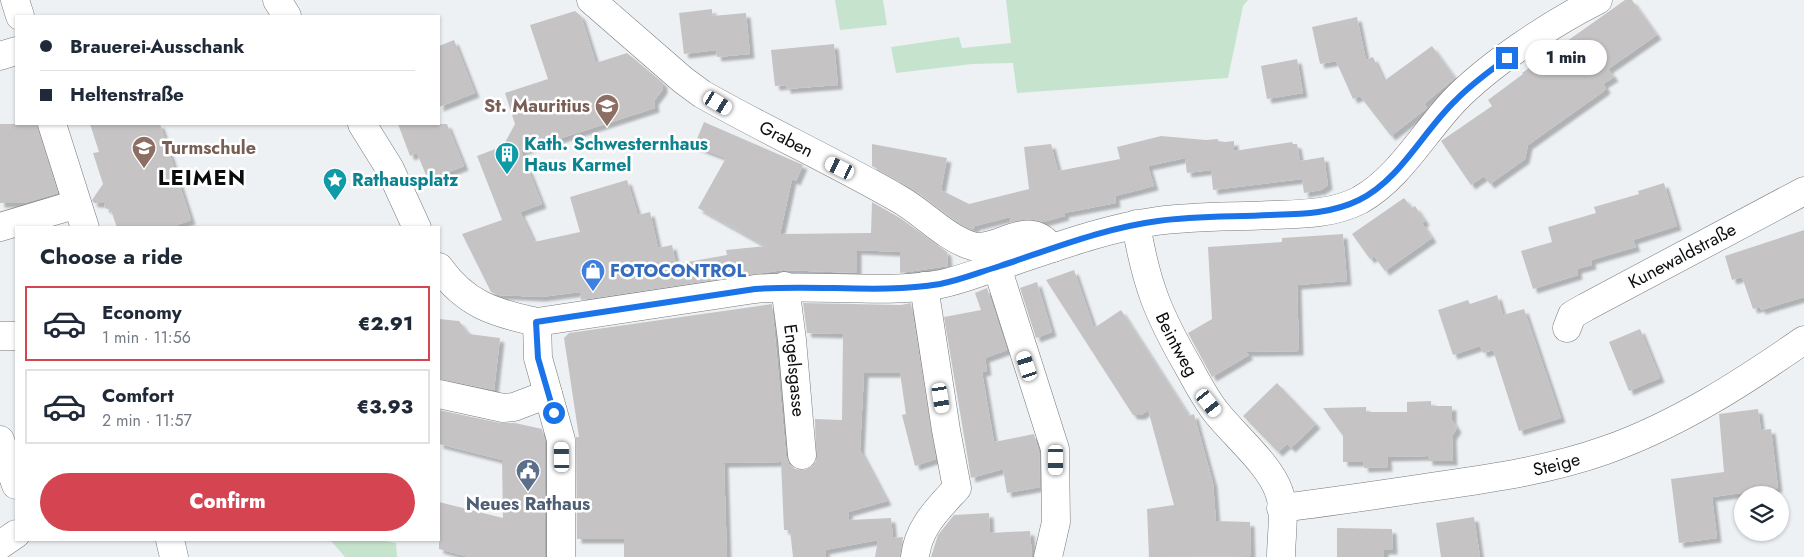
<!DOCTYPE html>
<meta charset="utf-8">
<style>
body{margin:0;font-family:Jost,sans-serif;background:#f2f2f3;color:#1f2937;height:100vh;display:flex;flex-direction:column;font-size:19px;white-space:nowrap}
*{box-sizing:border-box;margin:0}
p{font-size:16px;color:#747a83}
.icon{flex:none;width:28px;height:28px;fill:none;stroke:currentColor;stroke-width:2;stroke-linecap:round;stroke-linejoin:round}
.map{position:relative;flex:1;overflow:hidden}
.sheet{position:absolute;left:15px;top:226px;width:425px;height:315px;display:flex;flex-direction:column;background:#fff;border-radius:0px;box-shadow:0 1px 4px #0004}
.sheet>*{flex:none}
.top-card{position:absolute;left:15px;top:15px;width:425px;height:110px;border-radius:0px;box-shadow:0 1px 4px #0004;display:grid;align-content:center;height:110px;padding:0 25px;background:#fff}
.fabs{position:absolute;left:1734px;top:486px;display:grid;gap:10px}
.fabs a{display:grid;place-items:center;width:55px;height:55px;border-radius:50%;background:#fff;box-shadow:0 1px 4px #0004;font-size:25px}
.end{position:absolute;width:22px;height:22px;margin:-11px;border:6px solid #1a73e8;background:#fff;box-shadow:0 0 0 2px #fff}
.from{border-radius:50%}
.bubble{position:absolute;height:35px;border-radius:18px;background:#fff;box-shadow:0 1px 4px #0004;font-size:16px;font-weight:800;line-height:35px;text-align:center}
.car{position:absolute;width:15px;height:30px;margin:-15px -8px;border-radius:6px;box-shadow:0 0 4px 1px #0007;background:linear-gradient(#fff 24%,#345 0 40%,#fff 0 76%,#345 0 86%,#fff 0)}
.top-card b{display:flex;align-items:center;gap:18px;height:48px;font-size:19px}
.top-card b+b{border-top:1px solid #e0e1e3}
.top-card i{width:12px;height:12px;background:#1f2937}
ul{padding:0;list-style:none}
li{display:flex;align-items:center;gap:15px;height:75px;margin:0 10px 8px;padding:0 15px;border:2px solid #e0e1e3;border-radius:0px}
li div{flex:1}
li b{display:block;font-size:19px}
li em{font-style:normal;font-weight:800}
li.active{border-color:#d54551}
li>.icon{width:45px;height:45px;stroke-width:1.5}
h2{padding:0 25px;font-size:22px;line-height:60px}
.action{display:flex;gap:10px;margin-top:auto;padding:10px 25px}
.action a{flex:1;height:58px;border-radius:30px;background:#d54551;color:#fff;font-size:20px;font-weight:800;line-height:58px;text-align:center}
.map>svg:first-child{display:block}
.green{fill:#c6e4cd}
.building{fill:#c6c3c5;filter:url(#shadow)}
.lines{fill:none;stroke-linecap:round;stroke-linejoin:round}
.minor-casing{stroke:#777a7c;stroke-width:29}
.minor{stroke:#fff;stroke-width:28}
.route{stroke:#1a73e8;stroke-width:6}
.labels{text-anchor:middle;stroke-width:5;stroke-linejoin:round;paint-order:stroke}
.education-label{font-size:18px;font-weight:bold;fill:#785e54;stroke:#fff;text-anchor:end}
.street-label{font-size:18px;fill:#0b0c0c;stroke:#fff}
.culture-label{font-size:18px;font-weight:bold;fill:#0d838f;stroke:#fff;text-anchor:start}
.shop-label{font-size:18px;font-weight:bold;fill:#366cbe;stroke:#fff;text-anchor:start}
.service-label{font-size:18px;font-weight:bold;fill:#4e5e75;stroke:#fff}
.district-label{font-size:22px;font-weight:bold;letter-spacing:1px;fill:#0b0c0c;stroke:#fff}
</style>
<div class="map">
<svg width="1804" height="557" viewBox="0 0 1804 557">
<defs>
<filter id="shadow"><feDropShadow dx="4.5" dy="4.5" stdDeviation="1" flood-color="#0004"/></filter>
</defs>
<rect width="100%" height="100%" fill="#eef1f4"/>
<path class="green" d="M835,0H883L887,25L840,30Z
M1006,0H1248L1243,6L1228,78L1017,93L1013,63L972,64L896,73L891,47L959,37L962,48L1011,43Z
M330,540H379L396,543L397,557H345Z"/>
<path class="building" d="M1625,0H1632L1657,35L1608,69L1614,77L1603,84L1606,88L1604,91L1528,145L1525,159L1490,184L1484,176L1471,185L1441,141L1492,106L1488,100L1523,74L1522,73Z
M712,9V16L746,13L750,54L717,57L716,50L684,54L679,13Z
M575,11L581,16L596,63L627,53L663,83V89L654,101L655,108L521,151L542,204L520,212L534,242L580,232L570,197L627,180L638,215L650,212L658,248L672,245L676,264L727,255L726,250L766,246L698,208L726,158L694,146L704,122L803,165L796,181L792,179L780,234L871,233L872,202L900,218L947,252L948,266L900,273V252L857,250V273L783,270L581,300L580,292L541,297L498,295L491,292L462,234L502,220L477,156L503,146L515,124L505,93L548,79L530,25Z
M1357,17L1366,60L1373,57L1384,81L1432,46L1455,78L1424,104L1427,108L1391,136L1360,96L1353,99L1336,61L1320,64L1312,27Z
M454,40L475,93L439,107V46Z
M834,44L838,85L786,89V85L775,86L771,50Z
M1297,59L1303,93L1267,99L1261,66Z
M0,124H37L58,193L24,203H0Z
M90,124H160L191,220L169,228H117L111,210L105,208L104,203H94L92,200L103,184L93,153L99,152Z
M398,124H447L464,166L428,180L417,153L410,156Z
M1161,136L1206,140L1218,139V141L1225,142L1234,141V151L1292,142L1293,144H1297L1300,161L1324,157L1328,185L1321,190L1304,193L1302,179L1213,190L1211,170L1187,173L1185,158L1148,166L1154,186L1115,196L1116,203L1064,213L1065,216L1043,222L1030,219L1011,222L1010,217L975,226L973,229L952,218L916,191L872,166V144L947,158L941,190L969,204L1029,189L1024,147L1051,144L1058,171L1120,159L1117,147Z
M1664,183L1677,226L1633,240L1636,247L1591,260L1592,265L1577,269L1578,275L1533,289L1521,251L1552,242L1548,227L1596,213L1594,207L1639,194L1638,191Z
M1404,198L1412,208L1415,206L1425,221L1422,223L1432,238L1385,271L1374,256L1370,259L1352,234Z
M1804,230V297L1761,310L1760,307L1753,309L1742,277L1732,280L1725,256Z
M1343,234L1347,281L1297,285L1299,351L1246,352L1249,355L1212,377L1188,333L1212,319L1208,247L1282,242V238Z
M1074,270L1094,328L1121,310L1189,416L1194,414L1213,483L1216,521L1250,522L1251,556L1149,557L1147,509L1174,505L1148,410L1141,415H1133L1046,280Z
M1037,282L1052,332L1036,338L1020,288Z
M987,288L1007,350L985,358L987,371L982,372L994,442L1034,434L1039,452L1040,487L1007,493L1003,469L971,478L944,317L981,310L975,293Z
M1497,295L1503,315L1524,309L1561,418L1519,431L1493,350L1483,353L1480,346L1453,355L1438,310L1468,300L1470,304Z
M803,303L901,305L911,303L936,459L915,466L902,415L906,414L900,373H864L860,450L887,501L848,512L849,520L891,518L893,538L903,537L900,557H875L878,540L825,550L826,557H793L790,530H784L781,462L724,463L727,557H624V539H577L576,437H579L564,338L569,333L772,304L786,456L789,464L795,469L804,470L811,467L816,461L815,419L842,420L843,334L807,333Z
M439,319L459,321L469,334L500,338L494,390L439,379Z
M1640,329L1660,378L1629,391L1609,342Z
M1277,383L1316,424L1291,448L1287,444L1278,452L1243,416Z
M1431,401V406H1452V420L1457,428L1452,436L1453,461H1428V456L1387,457L1388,467L1364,468L1363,462H1343V436L1323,408L1366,407V412H1407V402Z
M1758,409L1761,430L1771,429L1778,488L1712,497L1717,538L1679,543L1671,479L1724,472L1719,414Z
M439,410L500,423H515L542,429L545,442V557H469L439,549V502L503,518L502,460L439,444Z
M989,513L990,533L1030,531L1032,557H931L938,535L954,515Z
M1474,517L1480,557H1441L1436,523Z
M1337,528L1392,529L1393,550H1384V557H1337Z"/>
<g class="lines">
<defs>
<g id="minor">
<path d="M15,0L20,16"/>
<path d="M277,0L287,16"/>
<path id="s1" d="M591,0L683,80L702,94C767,131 835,162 899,199C924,213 944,237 972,246C994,252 1017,227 1039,237C1044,239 1049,245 1053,248"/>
<path d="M0,56L16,51"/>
<path d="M52,124L85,228"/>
<path d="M362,124L390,169L417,228"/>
<path id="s2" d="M1136,224C1146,284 1158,314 1188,366C1197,382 1205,398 1216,412C1235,436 1270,465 1279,492C1286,511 1281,537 1281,557"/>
<path d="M0,227L77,204"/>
<path d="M439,267C465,304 494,313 537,322L755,289C816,283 881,295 941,284C961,280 980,272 999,266C1051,249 1102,229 1157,221C1195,216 1235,217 1273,215C1303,214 1333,214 1360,200C1399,178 1423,134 1453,102C1488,65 1552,23 1598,0"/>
<path d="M997,267L1055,449L1056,522L1048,557"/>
<path id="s3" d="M785,286L792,340L802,455"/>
<path d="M537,322L538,358L561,440V557"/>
<path id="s4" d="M1567,328L1572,315L1586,307L1804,191"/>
<path d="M0,336H16"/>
<path d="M439,394L503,408L514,407L548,394"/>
<path d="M0,440L16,485"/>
<path id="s5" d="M1281,508C1329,502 1377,495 1424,488C1486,479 1547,471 1606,450C1677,425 1742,383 1804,340"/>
<path d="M170,540L174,557"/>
<path d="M0,545L16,534"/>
<path d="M915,557C918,527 938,509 957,488L946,430L924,286"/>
</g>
</defs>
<use href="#minor" class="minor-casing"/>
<use href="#minor" class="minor"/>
</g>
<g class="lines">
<path class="route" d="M554,413L538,358L536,322L755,289C816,284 879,294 940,284C961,280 980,272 1000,266C1052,249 1104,228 1158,221C1195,216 1233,217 1270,215C1300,214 1331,214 1359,200C1401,179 1423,131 1456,100C1471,84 1490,71 1507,58"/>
</g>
<defs>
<symbol id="school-pin" viewBox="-11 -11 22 30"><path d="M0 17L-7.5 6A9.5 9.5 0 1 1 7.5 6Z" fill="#8d6e63" stroke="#fff"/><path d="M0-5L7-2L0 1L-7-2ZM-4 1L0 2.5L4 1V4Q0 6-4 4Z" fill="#fff"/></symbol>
<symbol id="building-pin" viewBox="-11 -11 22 30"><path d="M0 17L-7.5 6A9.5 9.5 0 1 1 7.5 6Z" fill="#0f9aa8" stroke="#fff"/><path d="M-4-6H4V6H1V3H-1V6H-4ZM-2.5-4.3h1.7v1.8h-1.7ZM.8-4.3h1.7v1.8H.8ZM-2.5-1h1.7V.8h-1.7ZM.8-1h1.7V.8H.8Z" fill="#fff"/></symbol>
<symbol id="sight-pin" viewBox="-11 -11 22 30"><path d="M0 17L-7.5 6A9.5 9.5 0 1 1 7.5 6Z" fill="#0f9aa8" stroke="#fff"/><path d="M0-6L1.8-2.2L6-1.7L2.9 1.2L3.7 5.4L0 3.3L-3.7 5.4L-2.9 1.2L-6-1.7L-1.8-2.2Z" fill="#fff"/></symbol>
<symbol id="shop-pin" viewBox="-11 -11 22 30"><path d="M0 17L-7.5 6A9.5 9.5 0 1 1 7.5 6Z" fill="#3f7fe0" stroke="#fff"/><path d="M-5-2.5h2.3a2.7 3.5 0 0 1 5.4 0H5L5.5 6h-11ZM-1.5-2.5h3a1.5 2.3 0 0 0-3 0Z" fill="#fff"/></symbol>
<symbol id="civic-pin" viewBox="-11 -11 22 30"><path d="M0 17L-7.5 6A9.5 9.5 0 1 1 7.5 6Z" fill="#5c6f8a" stroke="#fff"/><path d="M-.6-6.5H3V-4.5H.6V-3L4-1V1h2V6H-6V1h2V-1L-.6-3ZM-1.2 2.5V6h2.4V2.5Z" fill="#fff"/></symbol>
</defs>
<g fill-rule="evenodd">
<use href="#school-pin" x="593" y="92" width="28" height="38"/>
<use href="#school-pin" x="130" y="134" width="28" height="38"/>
<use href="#building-pin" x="493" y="140" width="28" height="38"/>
<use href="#sight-pin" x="321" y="166" width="28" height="38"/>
<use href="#shop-pin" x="579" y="257" width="28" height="38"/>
<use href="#civic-pin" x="514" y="457" width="28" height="38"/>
</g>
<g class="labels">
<g class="education-label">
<text x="590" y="112">St. Mauritius</text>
<text x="162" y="154" text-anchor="start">Turmschule</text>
</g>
<g class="street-label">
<text dy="6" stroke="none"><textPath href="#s1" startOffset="241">Graben</textPath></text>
<text dy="6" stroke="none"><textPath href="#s4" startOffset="139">Kunewaldstraße</textPath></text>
<text dy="6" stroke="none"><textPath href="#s2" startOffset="128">Beintweg</textPath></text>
<text dy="6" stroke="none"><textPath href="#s3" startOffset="85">Engelsgasse</textPath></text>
<text dy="6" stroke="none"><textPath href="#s5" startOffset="279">Steige</textPath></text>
</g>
<g class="culture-label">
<text x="524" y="150">Kath. Schwesternhaus<tspan x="524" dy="21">Haus Karmel</tspan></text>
<text x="352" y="186">Rathausplatz</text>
</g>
<g class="shop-label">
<text x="610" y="277">FOTOCONTROL</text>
</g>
<g class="service-label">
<text x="528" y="510">Neues Rathaus</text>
</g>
<g class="district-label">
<text x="202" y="185">LEIMEN</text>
</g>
</g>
</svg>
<div class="fabs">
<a><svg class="icon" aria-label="layers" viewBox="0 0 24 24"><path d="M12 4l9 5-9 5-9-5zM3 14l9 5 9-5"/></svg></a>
</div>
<i class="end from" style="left:554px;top:413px"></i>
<i class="end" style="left:1507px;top:58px"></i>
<div class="bubble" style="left:1525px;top:40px;width:82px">1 min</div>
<i class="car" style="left:718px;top:103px;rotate:121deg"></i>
<i class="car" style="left:840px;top:168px;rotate:296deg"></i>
<i class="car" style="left:1027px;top:366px;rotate:342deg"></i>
<i class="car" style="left:941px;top:398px;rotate:171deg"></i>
<i class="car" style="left:1209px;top:403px;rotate:142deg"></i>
<i class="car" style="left:562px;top:457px;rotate:359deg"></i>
<i class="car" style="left:1056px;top:460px;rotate:180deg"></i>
<div class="top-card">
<b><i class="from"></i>Brauerei-Ausschank</b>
<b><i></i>Heltenstraße</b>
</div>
<section class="sheet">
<h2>Choose a ride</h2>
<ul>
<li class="active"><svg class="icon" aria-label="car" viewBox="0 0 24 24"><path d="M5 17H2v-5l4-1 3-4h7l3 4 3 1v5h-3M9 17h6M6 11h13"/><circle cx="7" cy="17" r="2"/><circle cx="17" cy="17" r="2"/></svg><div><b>Economy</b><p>1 min · 11:56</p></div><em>€2.91</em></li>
<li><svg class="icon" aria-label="car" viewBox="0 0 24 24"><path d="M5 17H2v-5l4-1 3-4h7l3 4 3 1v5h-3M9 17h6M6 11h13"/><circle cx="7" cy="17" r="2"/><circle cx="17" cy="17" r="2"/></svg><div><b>Comfort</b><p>2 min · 11:57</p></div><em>€3.93</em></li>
</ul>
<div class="action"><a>Confirm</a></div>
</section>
</div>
